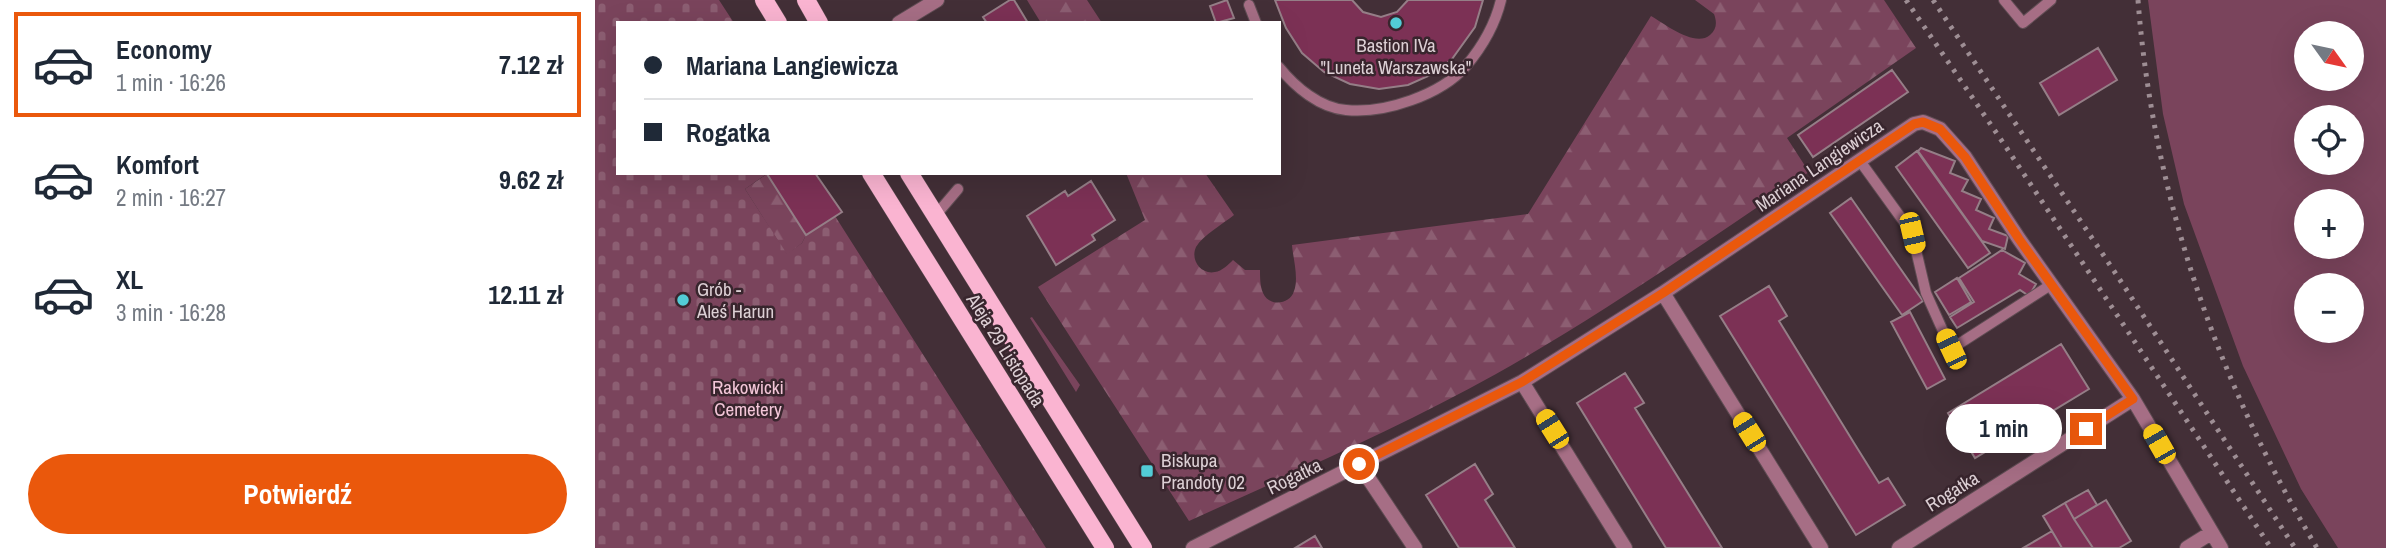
<!DOCTYPE html>
<html lang="pl">
<meta charset="utf-8">
<style>
body{margin:0;font-family:"Archivo Narrow",sans-serif;background:#f2f2f3;color:#1f2937;height:100vh;display:flex;flex-direction:column;font-size:26px;white-space:nowrap}
*{box-sizing:border-box;margin:0}
p{font-size:23px;color:#747a83}
.icon{flex:none;width:38px;height:38px;fill:none;stroke:currentColor;stroke-width:2;stroke-linecap:round;stroke-linejoin:round}
.map{position:relative;flex:1;overflow:hidden}
.sheet{display:flex;flex-direction:column;background:#fff;width:595px}
.sheet>*{flex:none}
.banner{position:absolute;left:21px;top:21px;width:665px;height:154px;border-radius:0px;box-shadow:0 7px 28px #0002;display:grid;align-content:center;height:154px;padding:0 28px;background:#fff}
.needle{width:46px;rotate:123deg}
.controls{position:absolute;left:1699px;top:21px;display:grid;gap:14px}
.controls a{display:grid;place-items:center;width:70px;height:70px;border-radius:50%;background:#fff;box-shadow:0 7px 28px #0002;font-size:35px}
.end{position:absolute;width:32px;height:32px;margin:-16px;border:9px solid #ea580c;background:#fff;box-shadow:0 0 0 4px #fff}
.from{border-radius:50%}
.bubble{position:absolute;height:49px;border-radius:24px;background:#fff;box-shadow:0 7px 28px #0002;font-size:23px;font-weight:700;line-height:49px;text-align:center}
.car{position:absolute;width:21px;height:42px;margin:-21px -10px;border-radius:9px;box-shadow:0 0 5px 2px #0007;background:linear-gradient(#f5c518 24%,#345 0 40%,#f5c518 0 76%,#345 0 86%,#f5c518 0)}
.banner b{display:flex;align-items:center;gap:24px;height:66px;font-size:26px}
.banner b+b{border-top:2px solid #e0e1e3}
.banner i{width:18px;height:18px;background:#1f2937}
ul{padding:12px 0 0;list-style:none}
li{display:flex;align-items:center;gap:21px;height:105px;margin:0 14px 10px;padding:0 14px;border:4px solid transparent;border-radius:0px}
li div{flex:1}
li b{display:block;font-size:26px}
li em{font-style:normal;font-weight:700}
li.current{border-color:#ea580c}
li>.icon{width:63px;height:63px;stroke-width:1.5}
.button{display:flex;gap:14px;margin-top:auto;padding:14px 28px}
.button a{flex:1;height:80px;border-radius:42px;background:#ea580c;color:#fff;font-size:28px;font-weight:700;line-height:80px;text-align:center}
main{display:flex;flex:1;min-height:0}
.map>svg:first-child{display:block}
.grass{fill:#7a445c;fill-rule:evenodd}
.forest{fill:url(#forest-firs)}
.cemetery{fill:url(#cemetery-stones)}
.building{fill:#7c3155;stroke:#957e87;stroke-width:2}
.lines{fill:none;stroke-linecap:round;stroke-linejoin:round}
.service-casing{stroke:#5f4c53;stroke-width:12}
.minor-casing{stroke:#5f4c53;stroke-width:16}
.primary-casing{stroke:#5f4c53;stroke-width:19}
.service{stroke:#a66e85;stroke-width:10}
.minor{stroke:#a66e85;stroke-width:14}
.primary{stroke:#fab4d1;stroke-width:18}
.rail{stroke:#9e8e94;stroke-width:5;stroke-dasharray:3.5 7;stroke-linecap:butt}
.route{stroke:#ea580c;stroke-width:9}
.poi-dot{fill:#52ccd6;stroke:#38252d;stroke-width:2.5}
.labels{text-anchor:middle;stroke-width:5;stroke-linejoin:round;paint-order:stroke}
.poi-label{font-size:19px;fill:#dccfd4;stroke:#38252d;text-anchor:start}
.street-label{font-size:19px;fill:#dccfd4;stroke:#38252d}
.park-label{font-size:19px;fill:#f3c6d8;stroke:#38252d}
</style>
<main>
<section class="sheet">
<ul>
<li class="current"><svg class="icon" aria-label="car" viewBox="0 0 24 24"><path d="M5 17H2v-5l4-1 3-4h7l3 4 3 1v5h-3M9 17h6M6 11h13"/><circle cx="7" cy="17" r="2"/><circle cx="17" cy="17" r="2"/></svg><div><b>Economy</b><p>1 min · 16:26</p></div><em>7.12 zł</em></li>
<li><svg class="icon" aria-label="car" viewBox="0 0 24 24"><path d="M5 17H2v-5l4-1 3-4h7l3 4 3 1v5h-3M9 17h6M6 11h13"/><circle cx="7" cy="17" r="2"/><circle cx="17" cy="17" r="2"/></svg><div><b>Komfort</b><p>2 min · 16:27</p></div><em>9.62 zł</em></li>
<li><svg class="icon" aria-label="car" viewBox="0 0 24 24"><path d="M5 17H2v-5l4-1 3-4h7l3 4 3 1v5h-3M9 17h6M6 11h13"/><circle cx="7" cy="17" r="2"/><circle cx="17" cy="17" r="2"/></svg><div><b>XL</b><p>3 min · 16:28</p></div><em>12.11 zł</em></li>
</ul>
<div class="button"><a>Potwierdź</a></div>
</section>
<div class="map">
<svg width="1791" height="548" viewBox="0 0 1791 548">
<defs>
<pattern id="forest-firs" width="22" height="20" patternUnits="userSpaceOnUse" patternTransform="scale(1.75)"><rect width="22" height="20" fill="#7a445c"/><path d="M5 1l3.5 6h-7zM16 11l3.5 6h-7z" fill="#8c5e72"/></pattern>
<pattern id="cemetery-stones" width="16" height="16" patternUnits="userSpaceOnUse" patternTransform="scale(1.75)"><rect width="16" height="16" fill="#7a445c"/><path d="M2 7V4a2 2 0 0 1 4 0v3zM10 15v-3a2 2 0 0 1 4 0v3z" fill="#8c5e72"/></pattern>
</defs>
<rect width="100%" height="100%" fill="#432f37"/>
<path class="grass" d="M1553,0H1791V548H1743L1706,489L1648,366L1589,204L1568,114ZM1712,33H1757V79H1712ZM1712,117H1757V163H1712ZM1712,201H1757V247H1712ZM1712,285H1757V331H1712Z
M437,317L485,385L481,392L435,318Z"/>
<path class="forest" d="M432,0H492L507,23H446Z
M1100,0H1289L1321,48L1192,138L1214,172C1111,242 1009,313 901,374C802,429 697,474 594,521L443,287L550,220L531,173H610L639,215C628,224 608,235 601,247C595,260 606,275 620,272C627,271 633,265 638,260L650,270H665C665,277 665,286 668,293C674,307 695,305 699,291C704,278 698,258 697,245L933,214L1056,16C1070,24 1100,48 1115,35C1122,29 1122,22 1119,14Z
M172,174L211,235L207,243L192,255L150,189Z"/>
<path class="cemetery" d="M0,0H124L139,23H23V173H173L150,189L192,254L207,243L211,235L240,216L451,548H0Z"/>
<path class="building" d="M415,0H419L433,23H392L388,17Z
M632,0L639,18L621,23L615,6Z
M680,0H757L768,12L786,17L802,12L813,0H888L880,27L857,59L840,73L813,85L784,89L755,84L729,72L707,53L691,28Z
M1503,48L1522,80L1464,115L1445,83Z
M1297,70L1313,92L1218,157L1203,135Z
M1326,148L1360,161L1355,173L1373,180L1367,191L1386,199L1381,210L1399,218L1394,229L1413,236L1410,249L1387,241L1323,151Z
M1322,151L1395,253L1373,268L1301,167Z
M220,173L247,212L211,235L172,174Z
M496,181L520,220L497,235L500,240L461,265L432,216L470,191L473,196Z
M1256,198L1328,301L1307,315L1235,213Z
M1407,250L1430,263L1424,274L1441,284L1434,296L1425,290L1362,328L1355,317L1379,302L1364,278Z
M1362,278L1376,302L1354,315L1340,292Z
M1174,286L1192,316L1184,321L1259,443L1284,483L1293,478L1310,505L1261,535L1125,316Z
M1315,312L1350,379L1332,389L1296,322Z
M1466,344L1494,389L1380,458L1353,413Z
M1030,373L1049,403L1040,408L1127,548H1071L982,403Z
M880,464L898,494L890,500L920,548H864L831,495Z
M1493,490L1502,505L1479,519L1470,503Z
M1511,500L1536,541L1524,548H1498L1479,519Z
M1470,503L1479,519L1498,548H1467L1448,516Z
M1457,531L1467,548H1428Z
M720,536L727,548H700Z"/>
<g class="lines">
<defs>
<path id="service" d="M1409,0L1428,23L1456,0
M654,5L661,23
M684,67C700,87 725,108 751,110C789,114 846,95 871,66C887,47 900,25 906,0
M1265,161L1317,233L1331,293L1356,349L1457,284
M340,216L363,189"/>
<path id="minor" d="M304,23L342,0
M1068,293L1226,548
M927,382L1030,548
M764,464L820,548
M598,548L927,382L1068,293L1319,124L1328,122L1345,129L1370,157L1424,239L1538,399L1626,548
M1304,548L1538,399
M1592,548L1616,533"/>
<path id="primary" d="M169,0L183,23
M211,0L224,23
M276,173L510,548
M314,173L548,548"/>
</defs>
<use href="#service" class="service-casing"/>
<use href="#minor" class="minor-casing"/>
<use href="#primary" class="primary-casing"/>
<use href="#service" class="service"/>
<use href="#minor" class="minor"/>
<use href="#primary" class="primary"/>
<path class="rail" d="M1311,0L1411,147L1676,548
M1338,0L1525,280L1700,548
M1543,0C1558,195 1622,381 1722,548"/>
</g>
<g class="lines">
<path class="route" d="M764,464L927,382L1068,293L1319,124L1328,122L1345,129L1370,157L1424,239L1538,399L1491,429"/>
</g>
<g class="poi-dot">
<circle cx="801" cy="23" r="7"/>
<circle cx="88" cy="300" r="7"/>
<rect x="545" y="464" width="14" height="14" rx="3.5"/>
</g>
<g class="labels">
<g class="poi-label">
<text x="801" y="52" text-anchor="middle">Bastion IVa<tspan x="801" dy="22">"Luneta Warszawska"</tspan></text>
<text x="102" y="296">Grób -<tspan x="102" dy="22">Aleś Harun</tspan></text>
<text x="566" y="467">Biskupa<tspan x="566" dy="22">Prandoty 02</tspan></text>
</g>
<g class="street-label">
<text transform="translate(1224 165) rotate(-34)" y="7">Mariana Langiewicza</text>
<text transform="translate(411 350) rotate(58)" y="7">Aleja 29 Listopada</text>
<text transform="translate(699 476) rotate(-26)" y="7">Rogatka</text>
<text transform="translate(1357 491) rotate(-32)" y="7">Rogatka</text>
</g>
<g class="park-label">
<text x="153" y="394">Rakowicki<tspan x="153" dy="22">Cemetery</tspan></text>
</g>
</g>
</svg>
<div class="controls">
<a><svg class="needle" viewBox="-14 -14 28 28"><path d="M0-13l5 13h-10z" fill="#e53935"/><path d="M0 13l5-13h-10z" fill="#747a83"/></svg></a>
<a><svg class="icon" aria-label="locate" viewBox="0 0 24 24"><circle cx="12" cy="12" r="6"/><path d="M12 2v4M12 18v4M2 12h4M18 12h4"/></svg></a>
<a>+</a>
<a>−</a>
</div>
<i class="end from" style="left:764px;top:464px"></i>
<i class="end" style="left:1491px;top:429px"></i>
<div class="bubble" style="left:1351px;top:404px;width:116px">1 min</div>
<i class="car" style="left:1317px;top:233px;rotate:167deg"></i>
<i class="car" style="left:1356px;top:349px;rotate:335deg"></i>
<i class="car" style="left:957px;top:429px;rotate:328deg"></i>
<i class="car" style="left:1154px;top:432px;rotate:328deg"></i>
<i class="car" style="left:1564px;top:444px;rotate:330deg"></i>
<div class="banner">
<b><i class="from"></i>Mariana Langiewicza</b>
<b><i></i>Rogatka</b>
</div>
</div>
</main>
